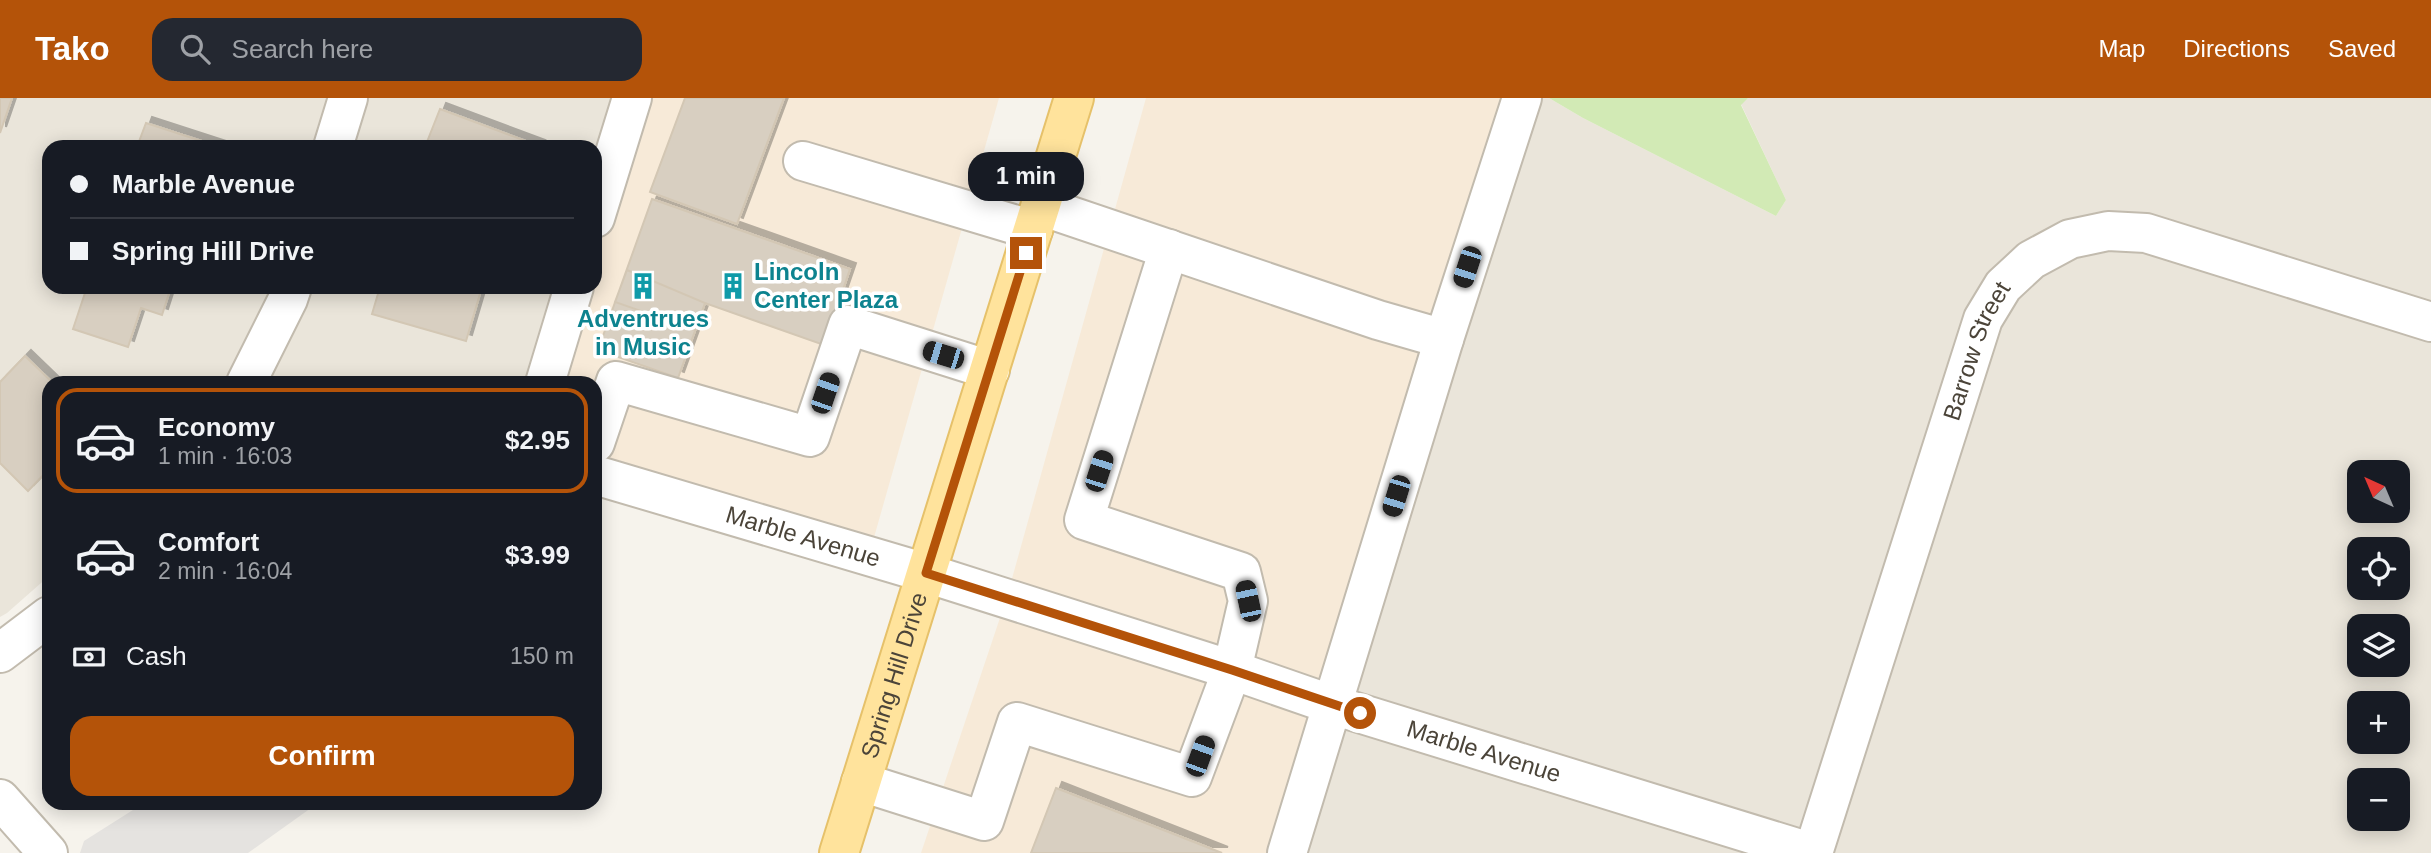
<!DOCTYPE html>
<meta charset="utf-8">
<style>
body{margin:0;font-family:Arial,sans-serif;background:#242831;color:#f1f3f6;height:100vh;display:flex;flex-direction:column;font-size:26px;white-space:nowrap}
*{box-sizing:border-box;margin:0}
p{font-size:23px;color:#9ea1a6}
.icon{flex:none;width:38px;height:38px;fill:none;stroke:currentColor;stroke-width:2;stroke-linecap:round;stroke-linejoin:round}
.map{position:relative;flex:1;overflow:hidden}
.panel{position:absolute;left:42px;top:278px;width:560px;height:434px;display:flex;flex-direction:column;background:#171b24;border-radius:21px;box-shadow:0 4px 18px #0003}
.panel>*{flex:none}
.hud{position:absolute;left:42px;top:42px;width:560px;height:154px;border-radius:21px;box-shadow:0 4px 18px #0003;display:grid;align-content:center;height:154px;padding:0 28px;background:#171b24}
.needle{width:46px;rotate:316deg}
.fabs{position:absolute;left:2347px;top:362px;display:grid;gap:14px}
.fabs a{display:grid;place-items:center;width:63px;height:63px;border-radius:14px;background:#171b24;box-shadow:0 4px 18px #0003;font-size:35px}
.end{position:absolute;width:32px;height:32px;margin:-16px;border:9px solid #b45309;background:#fff;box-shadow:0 0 0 4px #fff}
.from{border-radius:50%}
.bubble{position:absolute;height:49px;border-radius:21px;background:#171b24;box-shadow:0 4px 18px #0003;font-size:23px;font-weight:700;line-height:49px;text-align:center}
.car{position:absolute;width:21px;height:42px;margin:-21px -10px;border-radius:9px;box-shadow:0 0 5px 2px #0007;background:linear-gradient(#222 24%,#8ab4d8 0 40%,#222 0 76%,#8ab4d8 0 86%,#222 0)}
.hud b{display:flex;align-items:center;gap:24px;height:66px;font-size:26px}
.hud b+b{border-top:2px solid #363941}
.hud i{width:18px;height:18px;background:#f1f3f6}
ul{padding:12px 0 0;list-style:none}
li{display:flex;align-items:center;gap:21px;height:105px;margin:0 14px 10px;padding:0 14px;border:4px solid transparent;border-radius:21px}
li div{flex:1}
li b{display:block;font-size:26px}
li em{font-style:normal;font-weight:700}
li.selected{border-color:#b45309}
li>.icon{width:63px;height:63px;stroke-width:1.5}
.pay{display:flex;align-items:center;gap:18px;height:77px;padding:0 28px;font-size:26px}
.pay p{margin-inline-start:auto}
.cta{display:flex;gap:14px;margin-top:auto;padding:14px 28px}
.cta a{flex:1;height:80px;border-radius:21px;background:#b45309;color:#fff;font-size:28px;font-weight:700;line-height:80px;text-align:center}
header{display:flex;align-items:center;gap:42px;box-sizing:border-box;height:98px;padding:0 35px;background:#b45309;color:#fff}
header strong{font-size:33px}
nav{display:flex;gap:38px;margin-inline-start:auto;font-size:24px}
.search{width:490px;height:63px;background:#242831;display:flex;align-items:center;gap:18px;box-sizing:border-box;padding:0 24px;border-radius:21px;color:#9ea1a6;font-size:26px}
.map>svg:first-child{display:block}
.residential{fill:#eae5da;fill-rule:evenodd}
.commercial{fill:#f7ead8}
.green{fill:#d2eab5}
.parking{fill:#e5e3e0}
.building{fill:#d8cfc1;stroke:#d3c7b4;stroke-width:2;filter:url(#shadow)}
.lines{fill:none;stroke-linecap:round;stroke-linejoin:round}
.minor-casing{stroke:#c2bbae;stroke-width:42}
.major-casing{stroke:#e6c16a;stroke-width:42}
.minor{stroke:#fff;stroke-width:38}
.major{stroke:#ffe39c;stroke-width:38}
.route{stroke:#b45309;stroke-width:9}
.labels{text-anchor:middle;stroke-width:7;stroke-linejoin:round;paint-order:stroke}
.culture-label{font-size:24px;font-weight:bold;fill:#0d838f;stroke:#fff;text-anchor:start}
.street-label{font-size:24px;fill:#4b4439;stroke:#fff}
</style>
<header>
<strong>Tako</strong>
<div class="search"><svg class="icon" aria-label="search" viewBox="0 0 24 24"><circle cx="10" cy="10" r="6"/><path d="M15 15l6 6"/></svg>Search here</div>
<nav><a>Map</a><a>Directions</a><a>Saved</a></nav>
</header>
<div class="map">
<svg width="2431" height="755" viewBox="0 0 2431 755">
<defs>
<filter id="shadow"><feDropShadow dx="6" dy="-6" stdDeviation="0" flood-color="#0004"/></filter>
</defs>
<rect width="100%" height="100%" fill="#f6f3ec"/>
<path class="residential" d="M0,0H623L595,86V49H49V189H561L529,285H294L269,279L262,285H49V478L7,515L0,519Z
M1538,0H1549L1583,20L1776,118L1786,102L1741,6L1748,0H2431V755H1308ZM2359,374H2398V413H2359ZM2359,452H2398V490H2359ZM2359,528H2398V567H2359ZM2359,606H2398V644H2359ZM2359,682H2398V721H2359Z"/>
<path class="commercial" d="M623,0H999L869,457L595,361V285H529L561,189H595V86Z
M1146,0H1538L1308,755H921L1006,502Z"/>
<path class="green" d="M1549,0H1748L1741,7L1786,102L1776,118L1583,20Z"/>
<path class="parking" d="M144,705H318L248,755H80L84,743Z"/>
<path class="building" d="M0,0H12L0,35Z
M685,0H784L737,126L650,94Z
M440,11L539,48L538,49H425Z
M146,25L220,49H137Z
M652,101L850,171L824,247L705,205L678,280L598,252Z
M627,172L705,205L695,232L615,204Z
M87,189H171L162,217L141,210L128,249L73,231Z
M380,189H482L466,243L372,216Z
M25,258L53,285H49V338L45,343L49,347V371L28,393L0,365V284Z
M1056,690L1222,755H1031Z"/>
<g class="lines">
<defs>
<g id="minor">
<path d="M333,49L348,0"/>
<path d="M803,63L1033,132"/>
<path d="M1041,108L1378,222L1444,241"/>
<path d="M595,120L632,0"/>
<path d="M246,285L288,201L292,189"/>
<path d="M545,285L574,189"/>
<path d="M595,345L616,283L810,339L848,227L990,272"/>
<path id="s1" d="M595,377L926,475L1232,572L1333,607L1813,755"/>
<path d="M0,555L49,518"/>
<path d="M861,684L984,723L1017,624L1192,679L1232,572L1248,503L1241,474L1084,422L1169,151"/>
<path d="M0,701L48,755"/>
<path d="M1287,755L1444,241L1522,0"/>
<path id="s2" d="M1813,755L1983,221L2003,188L2031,162L2070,141L2108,133L2146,135L2431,224"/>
</g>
<g id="major">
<path id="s3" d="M839,755L1074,0"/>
</g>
</defs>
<use href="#minor" class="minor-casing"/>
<use href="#major" class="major-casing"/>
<use href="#minor" class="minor"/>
<use href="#major" class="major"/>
</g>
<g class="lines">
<path class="route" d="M1026,155L926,475L1232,572L1360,615"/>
</g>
<defs>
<symbol id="building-bare" viewBox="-9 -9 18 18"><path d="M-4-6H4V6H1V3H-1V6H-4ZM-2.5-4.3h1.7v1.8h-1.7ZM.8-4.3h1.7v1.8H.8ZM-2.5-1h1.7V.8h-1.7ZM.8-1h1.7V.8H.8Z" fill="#0f9aa8" stroke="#fff" stroke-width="2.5" paint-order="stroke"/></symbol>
</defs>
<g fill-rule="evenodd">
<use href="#building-bare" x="624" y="169" width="38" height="38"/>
<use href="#building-bare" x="714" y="169" width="38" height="38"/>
</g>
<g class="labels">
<g class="culture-label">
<text x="754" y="182">Lincoln<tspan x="754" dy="28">Center Plaza</tspan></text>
<text x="643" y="229" text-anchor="middle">Adventrues<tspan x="643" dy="28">in Music</tspan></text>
</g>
<g class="street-label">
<text dy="8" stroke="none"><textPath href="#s2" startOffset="528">Barrow Street</textPath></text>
<text dy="8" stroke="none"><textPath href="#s1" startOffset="217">Marble Avenue</textPath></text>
<text dy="8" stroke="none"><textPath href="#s3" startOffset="186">Spring Hill Drive</textPath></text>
<text dy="8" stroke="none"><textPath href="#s1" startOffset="931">Marble Avenue</textPath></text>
</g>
</g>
</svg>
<div class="fabs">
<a><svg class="needle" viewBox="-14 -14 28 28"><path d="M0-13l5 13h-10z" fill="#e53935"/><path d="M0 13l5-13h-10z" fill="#9ea1a6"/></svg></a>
<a><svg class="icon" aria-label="locate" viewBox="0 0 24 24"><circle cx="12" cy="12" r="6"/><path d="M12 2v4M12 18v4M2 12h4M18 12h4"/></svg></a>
<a><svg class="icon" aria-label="layers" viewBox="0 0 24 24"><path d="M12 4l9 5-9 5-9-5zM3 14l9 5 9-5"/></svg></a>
<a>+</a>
<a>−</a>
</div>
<i class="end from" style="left:1360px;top:615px"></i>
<i class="end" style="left:1026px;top:155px"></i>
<div class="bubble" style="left:968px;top:54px;width:116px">1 min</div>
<i class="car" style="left:1467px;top:169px;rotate:198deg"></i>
<i class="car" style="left:943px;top:257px;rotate:287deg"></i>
<i class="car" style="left:825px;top:295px;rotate:19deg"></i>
<i class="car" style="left:1099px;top:373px;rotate:18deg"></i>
<i class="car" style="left:1396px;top:398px;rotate:197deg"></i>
<i class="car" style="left:1248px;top:503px;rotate:348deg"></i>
<i class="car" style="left:1200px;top:658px;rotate:20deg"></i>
<div class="hud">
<b><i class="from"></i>Marble Avenue</b>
<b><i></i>Spring Hill Drive</b>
</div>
<section class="panel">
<ul>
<li class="selected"><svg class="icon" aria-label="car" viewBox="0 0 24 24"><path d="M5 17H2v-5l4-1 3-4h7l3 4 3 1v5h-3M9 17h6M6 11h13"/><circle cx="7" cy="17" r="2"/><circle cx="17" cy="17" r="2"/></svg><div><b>Economy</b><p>1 min · 16:03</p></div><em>$2.95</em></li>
<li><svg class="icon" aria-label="car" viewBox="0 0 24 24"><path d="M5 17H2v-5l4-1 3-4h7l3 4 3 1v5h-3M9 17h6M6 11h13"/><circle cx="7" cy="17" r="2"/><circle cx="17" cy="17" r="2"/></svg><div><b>Comfort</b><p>2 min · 16:04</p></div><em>$3.99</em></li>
</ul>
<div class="pay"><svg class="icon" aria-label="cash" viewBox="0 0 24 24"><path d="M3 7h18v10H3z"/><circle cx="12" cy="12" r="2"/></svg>Cash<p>150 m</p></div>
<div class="cta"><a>Confirm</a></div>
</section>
</div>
